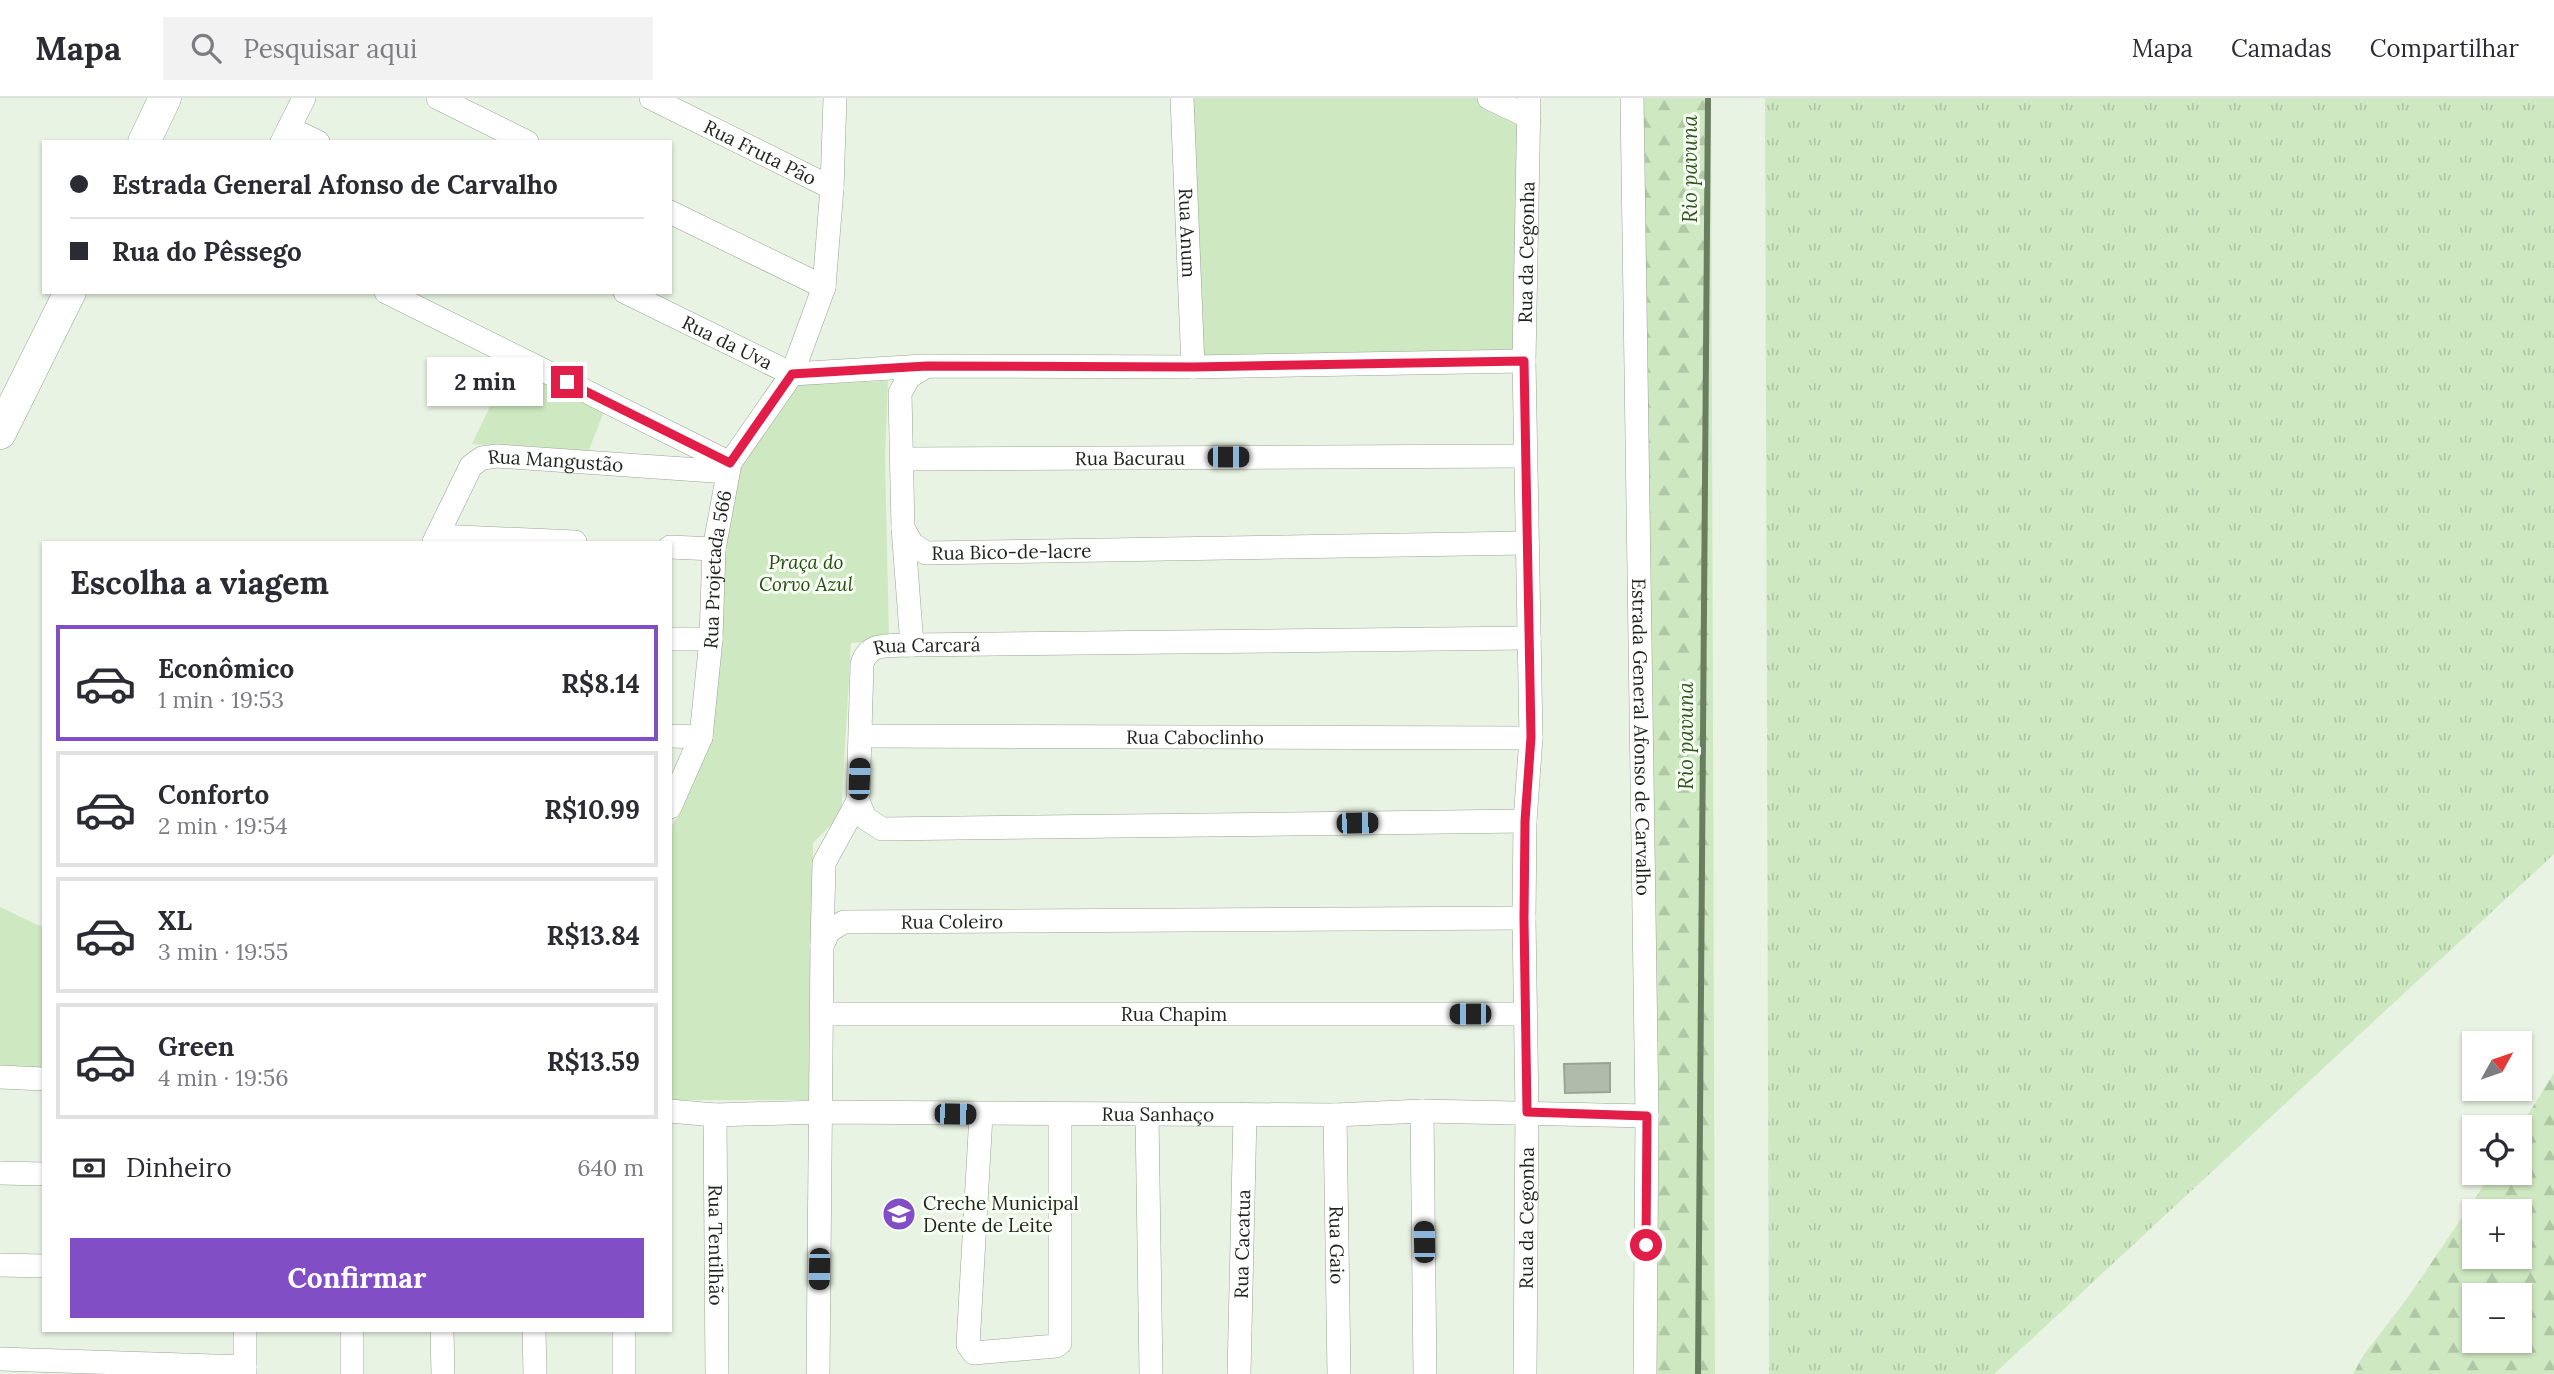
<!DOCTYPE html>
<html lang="pt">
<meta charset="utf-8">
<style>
body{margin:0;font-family:Lora,serif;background:#f2f2f3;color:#2b2b33;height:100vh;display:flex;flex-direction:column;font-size:26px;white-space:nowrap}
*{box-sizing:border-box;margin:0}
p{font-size:23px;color:#7c7c81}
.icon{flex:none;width:38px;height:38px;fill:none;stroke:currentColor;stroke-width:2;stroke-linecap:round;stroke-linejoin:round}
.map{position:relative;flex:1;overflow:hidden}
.sheet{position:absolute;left:42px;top:443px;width:630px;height:791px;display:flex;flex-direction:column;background:#fff;border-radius:0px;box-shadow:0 2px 5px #0004}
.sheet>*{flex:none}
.guide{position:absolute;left:42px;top:42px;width:630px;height:154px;border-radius:0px;box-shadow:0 2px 5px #0004;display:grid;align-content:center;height:154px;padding:0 28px;background:#fff}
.needle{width:46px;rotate:50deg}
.fabs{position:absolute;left:2462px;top:933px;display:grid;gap:14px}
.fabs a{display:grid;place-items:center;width:70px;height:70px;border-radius:0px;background:#fff;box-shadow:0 2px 5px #0004;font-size:35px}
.end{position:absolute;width:32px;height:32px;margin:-16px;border:9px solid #e11d48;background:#fff;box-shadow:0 0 0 4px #fff}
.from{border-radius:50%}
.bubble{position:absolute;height:49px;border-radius:0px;background:#fff;box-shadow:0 2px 5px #0004;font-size:23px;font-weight:700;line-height:49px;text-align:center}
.car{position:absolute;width:21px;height:42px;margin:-21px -10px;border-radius:9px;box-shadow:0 0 5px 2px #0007;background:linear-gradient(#222 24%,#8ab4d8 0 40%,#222 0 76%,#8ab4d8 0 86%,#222 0)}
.guide b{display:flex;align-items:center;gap:24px;height:66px;font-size:26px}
.guide b+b{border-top:2px solid #e1e1e2}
.guide i{width:18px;height:18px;background:#2b2b33}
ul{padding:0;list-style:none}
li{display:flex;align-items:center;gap:21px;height:116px;margin:0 14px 10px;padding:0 14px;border:4px solid #e1e1e2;border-radius:0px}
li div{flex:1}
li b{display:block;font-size:26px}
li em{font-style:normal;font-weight:700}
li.on{border-color:#824ec6}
li>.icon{width:63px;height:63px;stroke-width:1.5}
h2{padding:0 28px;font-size:32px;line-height:84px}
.pay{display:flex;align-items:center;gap:18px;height:77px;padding:0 28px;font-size:26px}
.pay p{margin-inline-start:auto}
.primary-button{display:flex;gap:14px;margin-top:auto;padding:14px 28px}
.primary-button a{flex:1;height:80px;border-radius:0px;background:#824ec6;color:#fff;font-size:28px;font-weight:700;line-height:80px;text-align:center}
header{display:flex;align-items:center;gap:42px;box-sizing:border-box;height:98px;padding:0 35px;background:#fff;border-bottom:2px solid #e1e1e2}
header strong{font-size:33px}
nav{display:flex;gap:38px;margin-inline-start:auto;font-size:24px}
.search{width:490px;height:63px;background:#f2f2f3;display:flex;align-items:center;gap:18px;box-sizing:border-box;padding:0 24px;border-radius:0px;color:#7c7c81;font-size:26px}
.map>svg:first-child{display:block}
.grass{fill:url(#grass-tufts)}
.forest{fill:url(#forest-firs);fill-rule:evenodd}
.park{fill:#cee8c1}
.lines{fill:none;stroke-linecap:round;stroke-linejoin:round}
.stream{stroke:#697d60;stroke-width:6}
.building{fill:#b1bbac;stroke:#9aa496;stroke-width:2}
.street-casing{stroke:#9aa495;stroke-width:24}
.secondary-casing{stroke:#9aa495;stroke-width:33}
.street{stroke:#fff;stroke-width:23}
.secondary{stroke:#fff;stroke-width:32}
.route{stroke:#e11d48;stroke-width:9}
.labels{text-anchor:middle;stroke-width:6;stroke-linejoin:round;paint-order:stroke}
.street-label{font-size:19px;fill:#1f231d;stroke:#f8fff5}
.park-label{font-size:19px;font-style:italic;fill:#274a11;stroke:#f8fff5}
.poi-label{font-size:19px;fill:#1f231d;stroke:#f8fff5;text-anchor:start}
.water-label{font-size:21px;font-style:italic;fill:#33571f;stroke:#f8fff5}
</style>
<header>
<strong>Mapa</strong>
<div class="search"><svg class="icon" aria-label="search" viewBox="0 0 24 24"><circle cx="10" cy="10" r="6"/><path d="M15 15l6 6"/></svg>Pesquisar aqui</div>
<nav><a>Mapa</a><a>Camadas</a><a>Compartilhar</a></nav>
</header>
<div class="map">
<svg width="2554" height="1276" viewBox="0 0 2554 1276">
<defs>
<pattern id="grass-tufts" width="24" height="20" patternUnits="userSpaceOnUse" patternTransform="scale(1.75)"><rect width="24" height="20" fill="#cee8c1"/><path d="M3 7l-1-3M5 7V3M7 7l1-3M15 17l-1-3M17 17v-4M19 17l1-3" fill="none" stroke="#b0c7a5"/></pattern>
<pattern id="forest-firs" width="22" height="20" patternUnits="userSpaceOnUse" patternTransform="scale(1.75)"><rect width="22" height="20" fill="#cee8c1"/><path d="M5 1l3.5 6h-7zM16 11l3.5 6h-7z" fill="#b0c7a5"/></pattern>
</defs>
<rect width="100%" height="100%" fill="#e8f3e3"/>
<path class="grass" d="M1765,0H2554V756L1994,1276H1769Z"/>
<path class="forest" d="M1640,0H1711L1715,1276H1654Z
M2554,975V1276H2353L2363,1258L2409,1198L2492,1075L2520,1074V1029ZM2474,1113H2520V1158H2474ZM2474,1197H2520V1242H2474Z"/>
<path class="park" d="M1188,0H1478L1523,21L1518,260L1197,264Z
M513,260L607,306L588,354L472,346Z
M888,283L885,359L889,542L851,545L841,717L813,745L812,1002H670V730L679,717L712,640L721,558L723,481L735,380L741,364L795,287Z
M0,809L44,830V973L0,970Z"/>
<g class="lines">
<path class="stream" d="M1698,1276L1708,0"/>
</g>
<path class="building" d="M1610,965V994L1565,995L1564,966Z"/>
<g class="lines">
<defs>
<g id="street">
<path d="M438,0L527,44"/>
<path id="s1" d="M651,0L832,90"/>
<path id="s2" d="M1182,0L1193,269"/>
<path d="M1489,0L1529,19"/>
<path id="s3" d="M1632,0L1647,1018L1645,1276"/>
<path d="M289,30L318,44"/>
<path d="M282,44L304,0"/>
<path d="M670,114L824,189"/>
<path d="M386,194L730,365"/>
<path id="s4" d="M625,194L792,276L924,268"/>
<path id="s5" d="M1524,263L1193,269L927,268L909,279L900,295L903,430L912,446L926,455L1527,445"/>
<path id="s6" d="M902,361L1526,358"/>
<path d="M903,430L912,547"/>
<path d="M437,438L575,444"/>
<path id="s7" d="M434,444L471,368L482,360L497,358L728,374"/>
<path d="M670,449L714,451"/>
<path d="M670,541H711"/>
<path d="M670,638L701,639"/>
<path id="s8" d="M861,638L1531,640"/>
<path id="s9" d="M670,709L701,639L711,541L714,451L730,365L792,276L824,189L832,90L835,0"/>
<path id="s10" d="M1525,723L882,731L865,720L858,703L862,566C869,543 891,548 912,547L1529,540"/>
<path d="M822,848L824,765L858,703"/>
<path id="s11" d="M822,916H1524"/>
<path d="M0,979L44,981"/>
<path id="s12" d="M670,1013L715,1017L821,1014L1335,1017L1422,1013L1647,1018"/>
<path d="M1422,1013L1425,1276"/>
<path id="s13" d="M715,1017L717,1276"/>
<path d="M981,1017L968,1247L974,1255L1056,1248L1060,1245V1017"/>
<path d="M1147,1017L1151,1276"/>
<path id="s14" d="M1335,1017L1339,1276"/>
<path d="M0,1075L44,1076"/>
<path d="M0,1167L44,1168"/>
<path d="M442,1232L443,1276"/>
<path d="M534,1232L535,1276"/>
<path d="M0,1261L245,1269"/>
<path d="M245,1276V1232"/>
<path d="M352,1276V1232"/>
<path d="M624,1276V1232"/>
<path id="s15" d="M818,1276L822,848L829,833L844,824L1524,820"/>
<path id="s16" d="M1239,1276L1245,1016"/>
<path id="s17" d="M1525,1276L1527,1014L1524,820L1525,723L1531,640L1524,263L1529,0"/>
</g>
<path id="secondary" d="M144,44L165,0
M0,335L70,194"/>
</defs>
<use href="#street" class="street-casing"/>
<use href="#secondary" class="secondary-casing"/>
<use href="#street" class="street"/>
<use href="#secondary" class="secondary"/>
</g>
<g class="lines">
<path class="route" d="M567,284L730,365L792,276L927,268L1193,269L1524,263L1531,639L1525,723L1524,820L1527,1014L1647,1018L1646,1147"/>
</g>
<defs>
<symbol id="school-disc" viewBox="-11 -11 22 22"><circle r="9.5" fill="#824ec6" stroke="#f8fff5"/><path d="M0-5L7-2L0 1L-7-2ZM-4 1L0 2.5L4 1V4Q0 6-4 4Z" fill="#fff"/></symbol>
</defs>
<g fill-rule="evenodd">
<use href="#school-disc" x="880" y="1097" width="38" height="38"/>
</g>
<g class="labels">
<g class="street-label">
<text dy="7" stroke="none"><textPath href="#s1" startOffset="122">Rua Fruta Pão</textPath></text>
<text dy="7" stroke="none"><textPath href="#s2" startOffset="135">Rua Anum</textPath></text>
<text dy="7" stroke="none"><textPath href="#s17" startOffset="1122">Rua da Cegonha</textPath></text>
<text dy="7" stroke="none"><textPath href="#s4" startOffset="114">Rua da Uva</textPath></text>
<text dy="7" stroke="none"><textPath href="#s6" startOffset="228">Rua Bacurau</textPath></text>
<text dy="7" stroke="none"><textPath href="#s7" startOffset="172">Rua Mangustão</textPath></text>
<text dy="7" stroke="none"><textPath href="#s5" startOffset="892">Rua Bico-de-lacre</textPath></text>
<text dy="7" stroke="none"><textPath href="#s9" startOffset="245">Rua Projetada 566</textPath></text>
<text dy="7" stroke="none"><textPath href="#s10" startOffset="892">Rua Carcará</textPath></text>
<text dy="7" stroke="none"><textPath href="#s3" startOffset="639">Estrada General Afonso de Carvalho</textPath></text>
<text dy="7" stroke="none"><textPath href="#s8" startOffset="334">Rua Caboclinho</textPath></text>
<text dy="7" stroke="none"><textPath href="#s15" startOffset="570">Rua Coleiro</textPath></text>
<text dy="7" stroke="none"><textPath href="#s11" startOffset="352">Rua Chapim</textPath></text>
<text dy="7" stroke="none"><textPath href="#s12" startOffset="488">Rua Sanhaço</textPath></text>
<text dy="7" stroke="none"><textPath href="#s17" startOffset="156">Rua da Cegonha</textPath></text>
<text dy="7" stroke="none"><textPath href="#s16" startOffset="130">Rua Cacatua</textPath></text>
<text dy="7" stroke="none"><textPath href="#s14" startOffset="130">Rua Gaio</textPath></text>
<text dy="7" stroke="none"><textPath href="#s13" startOffset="130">Rua Tentilhão</textPath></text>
</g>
<g class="park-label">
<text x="806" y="471">Praça do<tspan x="806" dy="22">Corvo Azul</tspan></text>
</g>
<g class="poi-label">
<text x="923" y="1112">Creche Municipal<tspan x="923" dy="22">Dente de Leite</tspan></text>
</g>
<g class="water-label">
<text transform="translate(1690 71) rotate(-90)" y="7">Rio pavuna</text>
<text transform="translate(1686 638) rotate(-90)" y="7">Rio pavuna</text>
</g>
</g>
</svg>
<div class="fabs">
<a><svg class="needle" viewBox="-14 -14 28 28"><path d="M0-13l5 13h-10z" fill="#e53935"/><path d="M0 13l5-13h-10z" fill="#7c7c81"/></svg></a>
<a><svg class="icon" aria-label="locate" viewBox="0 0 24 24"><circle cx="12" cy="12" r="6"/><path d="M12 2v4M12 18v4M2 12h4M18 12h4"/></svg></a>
<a>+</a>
<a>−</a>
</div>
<i class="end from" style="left:1646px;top:1147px"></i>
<i class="end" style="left:567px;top:284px"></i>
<div class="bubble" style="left:427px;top:259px;width:116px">2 min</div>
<i class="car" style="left:1228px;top:359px;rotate:90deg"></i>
<i class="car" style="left:859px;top:681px;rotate:2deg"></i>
<i class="car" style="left:1357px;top:725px;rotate:89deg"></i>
<i class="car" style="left:1470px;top:916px;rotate:270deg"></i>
<i class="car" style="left:955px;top:1016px;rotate:91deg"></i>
<i class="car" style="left:1424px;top:1144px;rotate:359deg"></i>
<i class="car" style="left:819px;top:1171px;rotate:181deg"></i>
<div class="guide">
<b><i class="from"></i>Estrada General Afonso de Carvalho</b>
<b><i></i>Rua do Pêssego</b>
</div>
<section class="sheet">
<h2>Escolha a viagem</h2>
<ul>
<li class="on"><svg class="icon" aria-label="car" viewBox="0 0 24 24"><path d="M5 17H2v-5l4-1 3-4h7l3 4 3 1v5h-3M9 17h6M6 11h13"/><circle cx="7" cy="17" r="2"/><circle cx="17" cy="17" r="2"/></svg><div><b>Econômico</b><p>1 min · 19:53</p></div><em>R$8.14</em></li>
<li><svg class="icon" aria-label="car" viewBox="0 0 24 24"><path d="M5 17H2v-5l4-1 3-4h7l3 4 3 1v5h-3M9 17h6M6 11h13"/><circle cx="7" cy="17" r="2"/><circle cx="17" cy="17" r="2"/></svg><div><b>Conforto</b><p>2 min · 19:54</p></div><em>R$10.99</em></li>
<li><svg class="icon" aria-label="car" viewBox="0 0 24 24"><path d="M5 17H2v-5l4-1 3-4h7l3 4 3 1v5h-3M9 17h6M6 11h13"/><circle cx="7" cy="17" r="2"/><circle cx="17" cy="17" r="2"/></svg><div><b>XL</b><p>3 min · 19:55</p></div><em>R$13.84</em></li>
<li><svg class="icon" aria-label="car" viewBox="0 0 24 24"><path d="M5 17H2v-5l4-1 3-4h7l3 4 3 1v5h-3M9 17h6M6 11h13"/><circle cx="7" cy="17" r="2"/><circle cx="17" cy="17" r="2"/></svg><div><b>Green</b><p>4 min · 19:56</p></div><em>R$13.59</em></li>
</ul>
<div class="pay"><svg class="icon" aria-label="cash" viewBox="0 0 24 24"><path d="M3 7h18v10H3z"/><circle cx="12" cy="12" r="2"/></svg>Dinheiro<p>640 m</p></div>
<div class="primary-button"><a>Confirmar</a></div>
</section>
</div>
